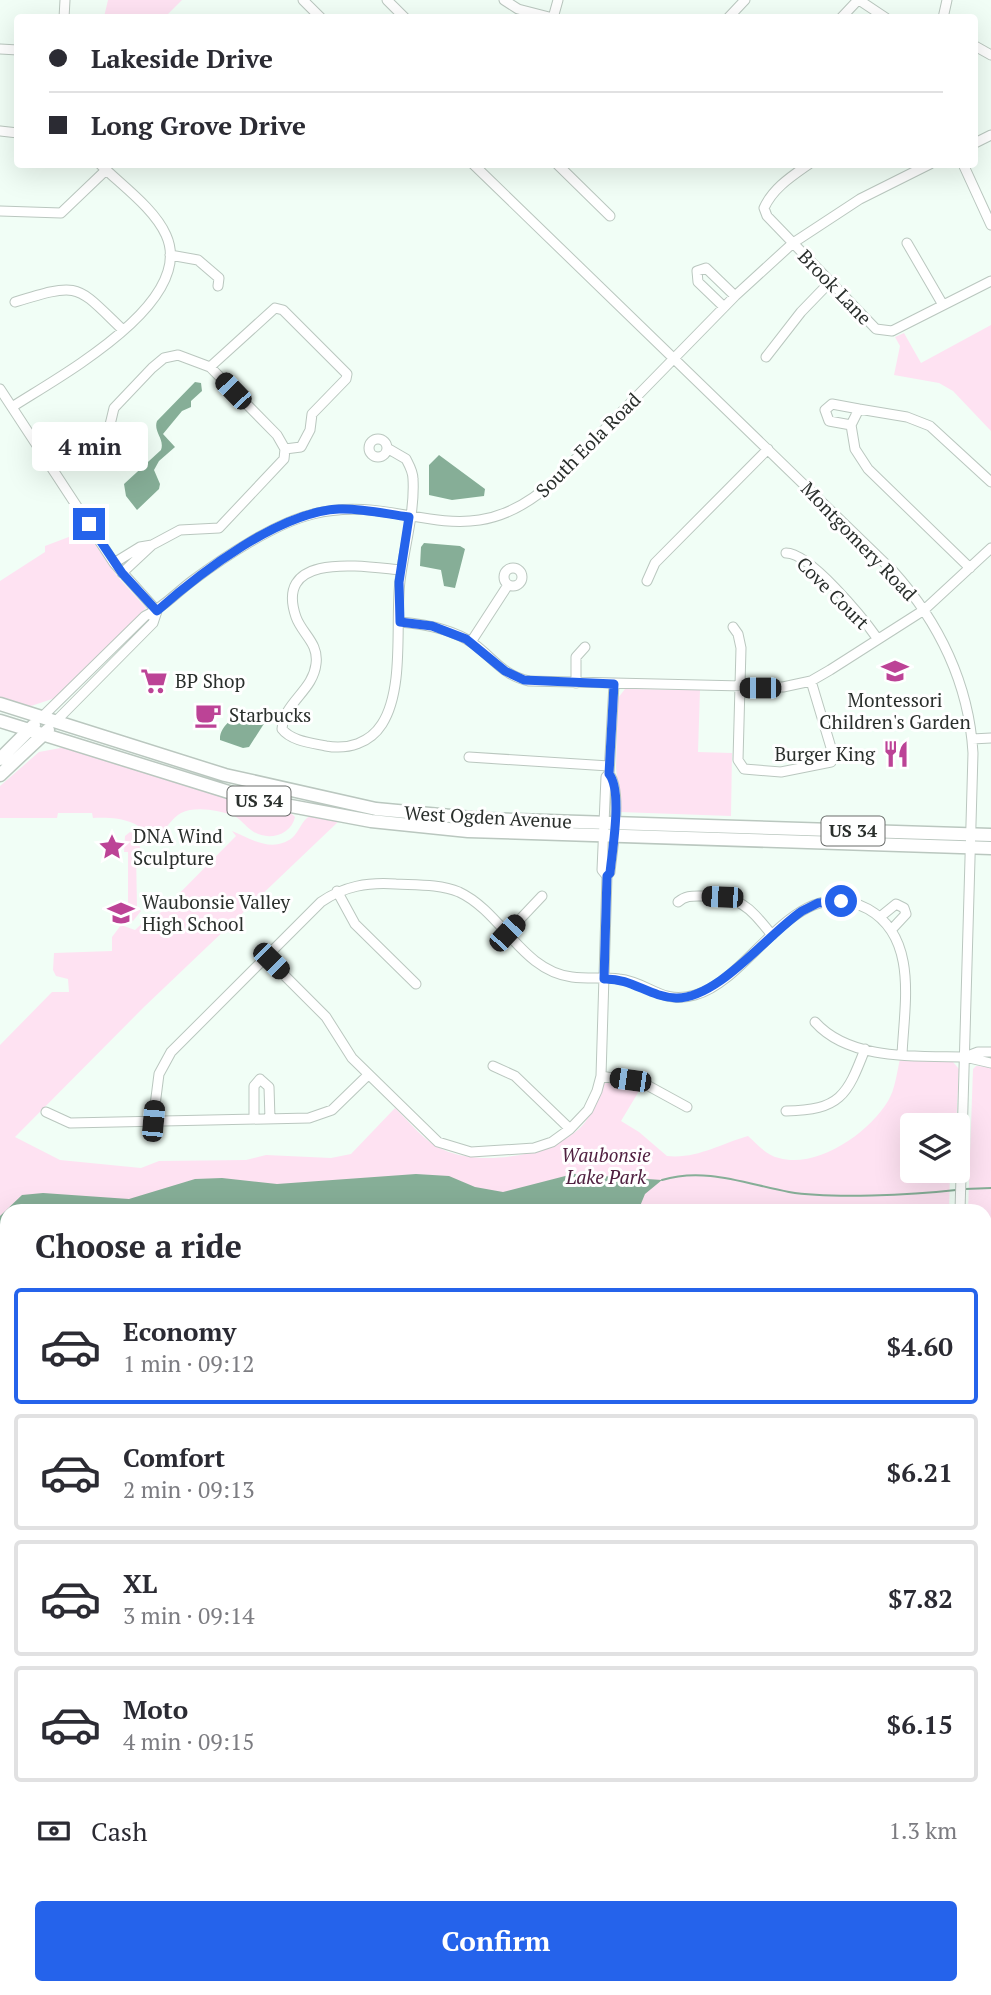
<!DOCTYPE html>
<meta charset="utf-8">
<style>
body{margin:0;font-family:"PT Serif",serif;background:#f7f7f7;color:#2b2b33;height:100vh;display:flex;flex-direction:column;font-size:26px;white-space:nowrap}
*{box-sizing:border-box;margin:0}
p{font-size:23px;color:#7c7c81}
.icon{flex:none;width:38px;height:38px;fill:none;stroke:currentColor;stroke-width:2;stroke-linecap:round;stroke-linejoin:round}
.map{position:relative;flex:1;overflow:hidden}
.panel{position:absolute;left:0px;top:1204px;width:992px;height:791px;display:flex;flex-direction:column;background:#fff;border-radius:21px 21px 0 0;box-shadow:0 7px 28px #0002}
.panel>*{flex:none}
.guide{position:absolute;left:14px;top:14px;width:964px;height:154px;border-radius:7px;box-shadow:0 7px 28px #0002;display:grid;align-content:center;height:154px;padding:0 35px;background:#fff}
.controls{position:absolute;left:900px;top:1113px;display:grid;gap:14px}
.controls a{display:grid;place-items:center;width:70px;height:70px;border-radius:7px;background:#fff;box-shadow:0 7px 28px #0002;font-size:35px}
.end{position:absolute;width:32px;height:32px;margin:-16px;border:9px solid #2563eb;background:#fff;box-shadow:0 0 0 4px #fff}
.from{border-radius:50%}
.bubble{position:absolute;height:49px;border-radius:7px;background:#fff;box-shadow:0 7px 28px #0002;font-size:23px;font-weight:700;line-height:49px;text-align:center}
.car{position:absolute;width:21px;height:42px;margin:-21px -10px;border-radius:9px;box-shadow:0 0 5px 2px #0007;background:linear-gradient(#222 24%,#8ab4d8 0 40%,#222 0 76%,#8ab4d8 0 86%,#222 0)}
.guide b{display:flex;align-items:center;gap:24px;height:66px;font-size:26px}
.guide b+b{border-top:2px solid #e1e1e2}
.guide i{width:18px;height:18px;background:#2b2b33}
ul{padding:0;list-style:none}
li{display:flex;align-items:center;gap:21px;height:116px;margin:0 14px 10px;padding:0 21px;border:4px solid #e1e1e2;border-radius:7px}
li div{flex:1}
li b{display:block;font-size:26px}
li em{font-style:normal;font-weight:700}
li.current{border-color:#2563eb}
li>.icon{width:63px;height:63px;stroke-width:1.5}
h2{padding:0 35px;font-size:32px;line-height:84px}
.pay{display:flex;align-items:center;gap:18px;height:77px;padding:0 35px;font-size:26px}
.pay p{margin-inline-start:auto}
.cta{display:flex;gap:14px;margin-top:auto;padding:14px 35px}
.cta a{flex:1;height:80px;border-radius:7px;background:#2563eb;color:#fff;font-size:28px;font-weight:700;line-height:80px;text-align:center}
.map>svg:first-child{display:block}
.green{fill:#fee2f2}
.water{fill:#86ae97}
.lines{fill:none;stroke-linecap:round;stroke-linejoin:round}
.stream{stroke:#86ae97;stroke-width:2}
.minor-casing{stroke:#bac7bf;stroke-width:11}
.major-casing{stroke:#bac7bf;stroke-width:15}
.minor{stroke:#fff;stroke-width:9}
.major{stroke:#fff;stroke-width:12}
.route{stroke:#2563eb;stroke-width:9}
.labels{text-anchor:middle;stroke-width:6;stroke-linejoin:round;paint-order:stroke}
.shield{fill:#fff;stroke:#6a6d6b;stroke-width:2}
.shield-label{font-size:18px;font-weight:bold;fill:#2a2f2c}
.street-label{font-size:19px;fill:#2a2f2c;stroke:#fff}
.poi-label{font-size:19px;fill:#2a2f2c;stroke:#fff;text-anchor:start}
.park-label{font-size:19px;font-style:italic;fill:#502040;stroke:#fff}
</style>
<div class="map">
<svg width="991" height="1995" viewBox="0 0 991 1995">
<rect width="100%" height="100%" fill="#f1fef6"/>
<path class="green" d="M108,0H182L165,17H104Z
M991,325V431L953,391L939,383L894,375L900,346L895,337L904,333L921,363Z
M82,532L89,535L117,576L146,608L55,698L28,707L0,700V581L45,552V546Z
M625,689L700,690L698,752L732,753L731,816L620,812L616,767L618,698Z
M66,747L291,813L295,817C291,836 266,842 251,830C245,826 241,819 234,816C219,810 195,806 181,813C173,817 164,831 158,837L162,842L159,843C138,821 123,817 93,818L92,813H58L57,818H0V786L39,752Z
M310,816L340,820L144,1007L15,1137L60,1160L141,1168L159,1161L246,1160L266,1155L331,1158L351,1154L395,1108C410,1122 424,1142 444,1150C482,1167 551,1156 581,1127C595,1113 596,1091 607,1081L642,1086L621,1121L639,1132L667,1156C697,1159 720,1144 748,1136C757,1144 766,1155 779,1158C817,1169 869,1133 888,1101C895,1090 897,1072 900,1059L953,1062L959,1069L956,1125H912V1171H950L949,1211H7V1352L0,1360V1045L52,992H69L68,979L56,976L53,970L54,953L112,951V937L121,925L135,930L151,915L157,916L236,836L232,831C251,839 272,853 292,838C300,831 301,821 310,816Z
M130,832L137,835L141,852L136,853L137,907L141,911L133,921L123,912L128,910V852H124L125,836Z
M976,1066L991,1067V1323L985,1310V1211H968L973,1069Z
M7,1986L97,1988L104,1995H0Z
M720,1988H834L835,1995H727Z"/>
<path class="water" d="M195,382L201,383L202,391L191,401V407L182,411L163,434L175,447L159,461L154,470L160,484L159,489L137,510L126,496L124,484L161,450C165,439 153,432 157,421Z
M439,455L485,489L484,496L452,500L429,495V465Z
M424,543L460,546L465,549L455,588L444,586L441,570L420,566L421,547Z
M249,712L267,719L249,747L243,748L220,740C219,726 236,714 249,712Z
M416,1174L449,1176L475,1187L503,1192L573,1174L662,1180L645,1194L638,1211H7V1295L0,1301V1216L22,1195L43,1193L129,1199L195,1179L222,1178L277,1184Z"/>
<g class="lines">
<path class="stream" d="M662,1180C705,1167 746,1184 789,1192C831,1199 912,1195 956,1190
M965,1189L991,1188"/>
<defs>
<path id="minor" d="M303,0L321,18
M387,0L405,18
M504,0L518,9L553,18
M859,0L886,18
M64,18L65,0
M553,18L558,0
M728,18L745,0
M841,18L858,0
M943,18L947,0
M975,46L991,55
M0,49L18,50
M0,131L18,133
M975,143L991,135
M473,164L893,571C939,622 969,684 973,753L960,1211
M557,164L610,216
M809,164C792,176 773,188 764,208L767,216L876,329L892,331L991,281
M963,164L991,225
M0,211L61,213L106,170
M907,243L943,305
M170,255L198,260L219,278L218,286
M15,302C81,282 75,284 123,330
M724,307L698,282L697,271L706,268L735,296
M766,357L801,312L830,282
M210,367L275,308L283,310L347,374L346,379L312,414L310,430L301,447L285,449
M0,389L114,563L157,611
M12,407C58,377 197,303 166,235C154,208 121,185 100,164
M851,425L855,449L868,469L970,568
M851,425L859,409L907,417L930,426L991,482
M851,425L829,421L825,410L832,404L859,409
M369 448a9 9 0 1 1 18 0a9 9 0 1 1-18 0Z
M387,448L406,459C409,465 413,471 413,479C415,512 404,548 400,581C395,621 405,688 382,724C370,743 348,750 326,746C312,743 291,741 282,729C284,702 313,691 316,664C319,643 302,634 296,617C273,550 366,567 401,570
M52,467L109,429L114,408L152,368L164,358L178,355L210,367L277,435L285,449L284,459L219,528L180,530L152,545L122,573
M786,553C810,553 863,618 877,638
M114,563L140,547L152,545
M504 577a9 9 0 1 1 18 0a9 9 0 1 1-18 0Z
M647,581L655,563L768,449
M400,622C425,624 453,629 474,644C493,658 504,676 529,681L783,687L811,681L830,670L924,610L991,548
M733,627L738,634L741,648L738,760L744,769L781,772L831,762L832,751L811,681
M471,642L508,585
M576,683V657L585,647
M42,717L145,616C163,608 176,593 192,581C224,557 275,523 313,514C406,491 466,564 556,479L735,296L793,243L860,199L930,164
M55,722L153,623L157,611
M972,739L991,738
M469,757L609,766
M607,876L602,870L606,777L609,774L614,684
M337,891L355,924L416,984
M678,902C686,895 693,896 704,896C743,898 748,906 772,935
M880,917L896,904L904,908L906,914L892,929
M507,933L542,896
M265,956L326,1017L352,1058L438,1142L471,1152L534,1148L552,1142L570,1129L588,1110L597,1091L601,1076L607,876L610,872C612,850 623,791 609,774
M815,1022C850,1061 917,1056 965,1057L978,1052H991
M965,1057L991,1063
M493,1066L515,1076L570,1129
M601,1076L645,1084L687,1107
M786,1111C840,1110 847,1096 865,1049
M46,1112L70,1123L309,1118L332,1110L368,1075
M254,1119V1086L260,1079L269,1087L270,1119
M153,1121L159,1074L171,1052L321,902C344,886 368,882 396,884C417,885 440,884 459,892C502,912 522,971 572,977C587,979 604,977 619,979C649,982 660,1005 695,995C753,979 795,869 868,909C919,938 904,1006 902,1055
M985,1325L991,1339
M985,1363L991,1360
M0,1444L7,1432
M0,1458L7,1463
M0,1573L7,1580
M0,1690L7,1693
M985,1791L991,1796
M0,1809L7,1813
M0,1886L7,1892
M985,1887L991,1884
M985,1984L991,1989
M106,1988L113,1995
M200,1988L208,1995
M460,1988L467,1995
M707,1988L714,1995
M878,1988L879,1995
M312,1995L314,1988
M572,1995L581,1988"/>
<path id="major" d="M0,704L225,775L376,809L483,819L991,835
M0,721L248,798L371,821L468,831L991,848
M0,759L34,725
M0,775L48,730"/>
</defs>
<use href="#minor" class="minor-casing"/>
<use href="#major" class="major-casing"/>
<use href="#minor" class="minor"/>
<use href="#major" class="major"/>
</g>
<g class="lines">
<path class="route" d="M89,524L122,573L157,611C201,572 279,512 339,509C362,508 386,514 409,517L399,582L400,622L432,626L466,639L505,671L524,680L614,684L609,774C623,791 612,851 610,873L607,876L604,979C632,978 649,997 676,998C718,999 767,935 802,911L818,903L841,901"/>
</g>
<defs>
<symbol id="school-bare" viewBox="-9 -9 18 18"><path d="M0-5L7-2L0 1L-7-2ZM-4 1L0 2.5L4 1V4Q0 6-4 4Z" fill="#bc4396" stroke="#fff" stroke-width="2.5" paint-order="stroke"/></symbol>
<symbol id="supermarket-bare" viewBox="-9 -9 18 18"><path d="M-6-5.5h2.5l.6 2H6L4.5 2H-2.5L-4.4-4H-6ZM-1.5 3.2a1.3 1.3 0 1 0 .1 0ZM3 3.2a1.3 1.3 0 1 0 .1 0Z" fill="#bc4396" stroke="#fff" stroke-width="2.5" paint-order="stroke"/></symbol>
<symbol id="cafe-bare" viewBox="-9 -9 18 18"><path d="M-5.5-4.5H6V0H3Q3 3.5 0 3.5H-2.5Q-5.5 3.5-5.5 0ZM3-3.2v2h1.7v-2ZM-6 4.5H4V6H-6Z" fill="#bc4396" stroke="#fff" stroke-width="2.5" paint-order="stroke"/></symbol>
<symbol id="restaurant-bare" viewBox="-9 -9 18 18"><path d="M-5-6h1v4h1v-4h1v4h1v-4h1v5L-1.5 .5V6h-2V.5L-5-1ZM5-6V6H3V1.5H1.5Q1.5-4 5-6Z" fill="#bc4396" stroke="#fff" stroke-width="2.5" paint-order="stroke"/></symbol>
<symbol id="sight-bare" viewBox="-9 -9 18 18"><path d="M0-6L1.8-2.2L6-1.7L2.9 1.2L3.7 5.4L0 3.3L-3.7 5.4L-2.9 1.2L-6-1.7L-1.8-2.2Z" fill="#bc4396" stroke="#fff" stroke-width="2.5" paint-order="stroke"/></symbol>
</defs>
<g fill-rule="evenodd">
<use href="#school-bare" x="876" y="652" width="38" height="38"/>
<use href="#supermarket-bare" x="135" y="662" width="38" height="38"/>
<use href="#cafe-bare" x="189" y="696" width="38" height="38"/>
<use href="#restaurant-bare" x="877" y="735" width="38" height="38"/>
<use href="#sight-bare" x="93" y="828" width="38" height="38"/>
<use href="#school-bare" x="102" y="894" width="38" height="38"/>
</g>
<g class="labels">
<g class="shield">
<rect x="227.5" y="786.5" width="63" height="29" rx="5"/>
<rect x="821.5" y="816.5" width="63" height="29" rx="5"/>
</g>
<g class="shield-label">
<text x="259" y="807">US 34</text>
<text x="853" y="837">US 34</text>
</g>
<g class="street-label">
<text transform="translate(835 287) rotate(46)" y="7">Brook Lane</text>
<text transform="translate(588 445) rotate(-45)" y="7">South Eola Road</text>
<text transform="translate(859 541) rotate(46)" y="7">Montgomery Road</text>
<text transform="translate(833 593) rotate(45)" y="7">Cove Court</text>
<text transform="translate(488 817) rotate(3)" y="7">West Ogden Avenue</text>
</g>
<g class="poi-label">
<text x="175" y="688">BP Shop</text>
<text x="895" y="707" text-anchor="middle">Montessori<tspan x="895" dy="22">Children's Garden</tspan></text>
<text x="229" y="722">Starbucks</text>
<text x="875" y="761" text-anchor="end">Burger King</text>
<text x="133" y="843">DNA Wind<tspan x="133" dy="22">Sculpture</tspan></text>
<text x="142" y="909">Waubonsie Valley<tspan x="142" dy="22">High School</tspan></text>
</g>
<g class="park-label">
<text x="606" y="1162">Waubonsie<tspan x="606" dy="22">Lake Park</tspan></text>
</g>
</g>
</svg>
<div class="controls">
<a><svg class="icon" aria-label="layers" viewBox="0 0 24 24"><path d="M12 4l9 5-9 5-9-5zM3 14l9 5 9-5"/></svg></a>
</div>
<i class="end from" style="left:841px;top:901px"></i>
<i class="end" style="left:89px;top:524px"></i>
<div class="bubble" style="left:32px;top:422px;width:116px">4 min</div>
<i class="car" style="left:233px;top:391px;rotate:316deg"></i>
<i class="car" style="left:760px;top:688px;rotate:270deg"></i>
<i class="car" style="left:722px;top:897px;rotate:272deg"></i>
<i class="car" style="left:507px;top:933px;rotate:43deg"></i>
<i class="car" style="left:271px;top:961px;rotate:135deg"></i>
<i class="car" style="left:630px;top:1080px;rotate:278deg"></i>
<i class="car" style="left:153px;top:1121px;rotate:5deg"></i>
<div class="guide">
<b><i class="from"></i>Lakeside Drive</b>
<b><i></i>Long Grove Drive</b>
</div>
<section class="panel">
<h2>Choose a ride</h2>
<ul>
<li class="current"><svg class="icon" aria-label="car" viewBox="0 0 24 24"><path d="M5 17H2v-5l4-1 3-4h7l3 4 3 1v5h-3M9 17h6M6 11h13"/><circle cx="7" cy="17" r="2"/><circle cx="17" cy="17" r="2"/></svg><div><b>Economy</b><p>1 min · 09:12</p></div><em>$4.60</em></li>
<li><svg class="icon" aria-label="car" viewBox="0 0 24 24"><path d="M5 17H2v-5l4-1 3-4h7l3 4 3 1v5h-3M9 17h6M6 11h13"/><circle cx="7" cy="17" r="2"/><circle cx="17" cy="17" r="2"/></svg><div><b>Comfort</b><p>2 min · 09:13</p></div><em>$6.21</em></li>
<li><svg class="icon" aria-label="car" viewBox="0 0 24 24"><path d="M5 17H2v-5l4-1 3-4h7l3 4 3 1v5h-3M9 17h6M6 11h13"/><circle cx="7" cy="17" r="2"/><circle cx="17" cy="17" r="2"/></svg><div><b>XL</b><p>3 min · 09:14</p></div><em>$7.82</em></li>
<li><svg class="icon" aria-label="car" viewBox="0 0 24 24"><path d="M5 17H2v-5l4-1 3-4h7l3 4 3 1v5h-3M9 17h6M6 11h13"/><circle cx="7" cy="17" r="2"/><circle cx="17" cy="17" r="2"/></svg><div><b>Moto</b><p>4 min · 09:15</p></div><em>$6.15</em></li>
</ul>
<div class="pay"><svg class="icon" aria-label="cash" viewBox="0 0 24 24"><path d="M3 7h18v10H3z"/><circle cx="12" cy="12" r="2"/></svg>Cash<p>1.3 km</p></div>
<div class="cta"><a>Confirm</a></div>
</section>
</div>
